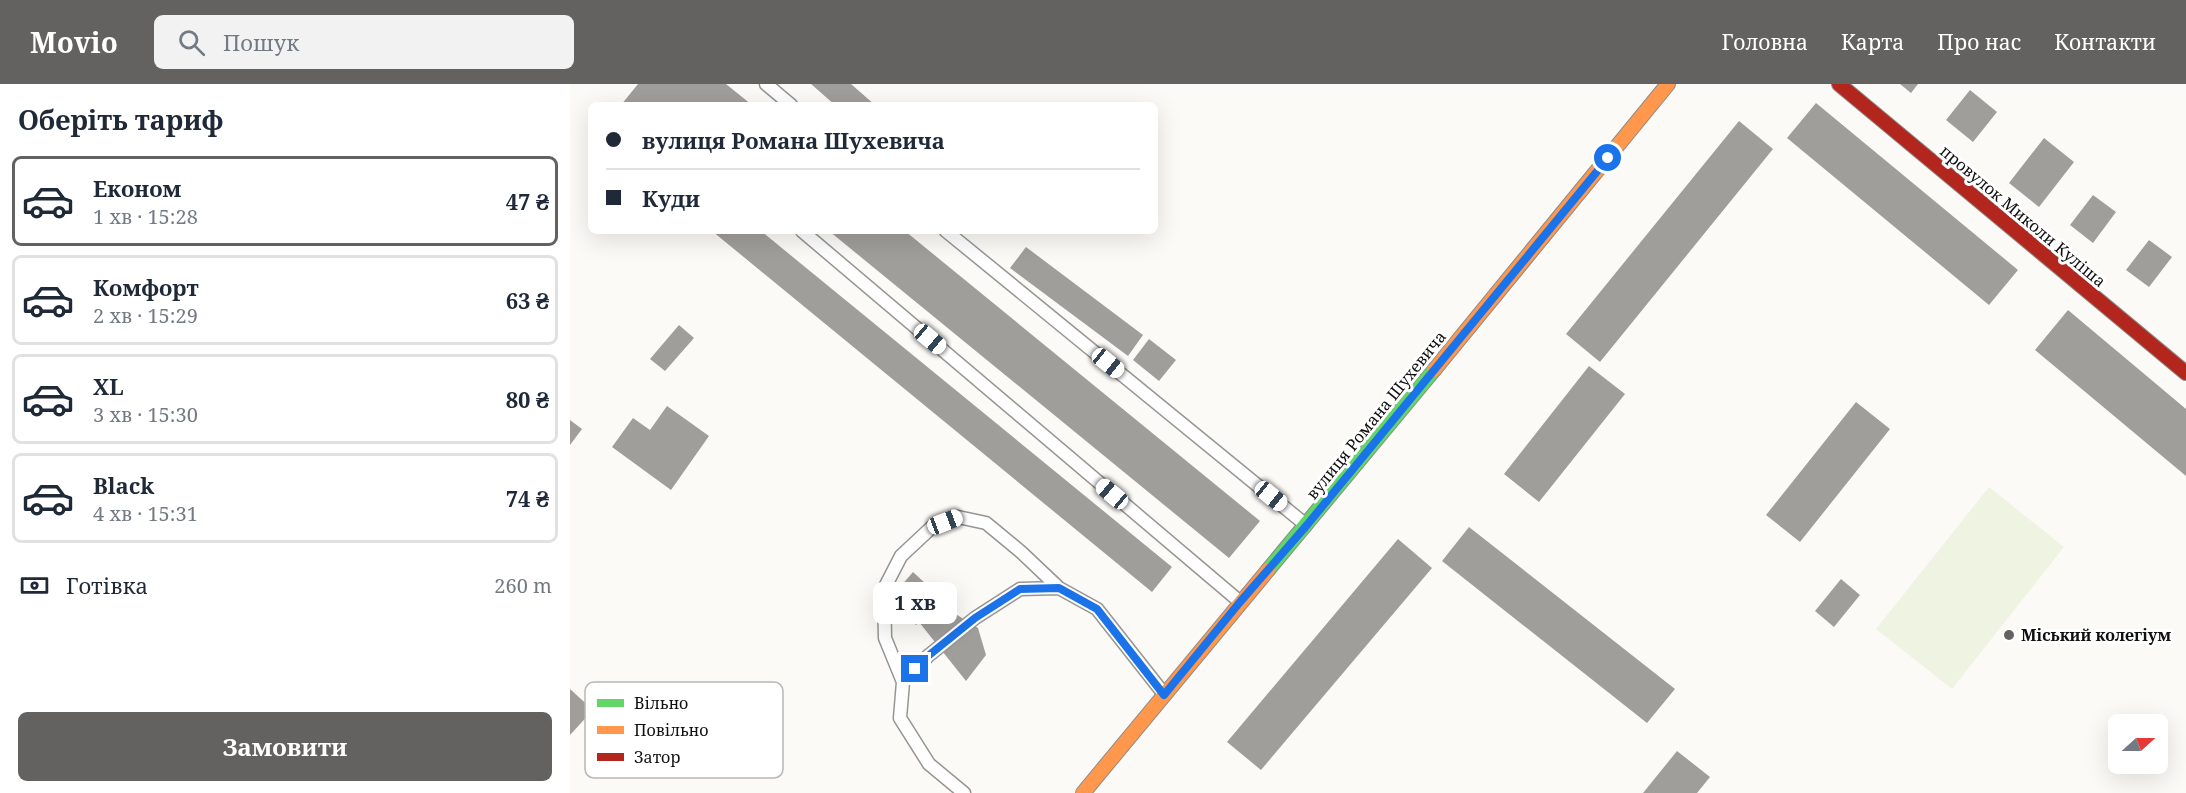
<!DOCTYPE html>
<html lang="uk">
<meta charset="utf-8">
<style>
body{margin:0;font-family:"Noto Serif",serif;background:#f2f2f3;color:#1f2937;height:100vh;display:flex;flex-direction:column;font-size:22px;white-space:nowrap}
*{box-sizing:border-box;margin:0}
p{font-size:20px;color:#747a83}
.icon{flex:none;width:33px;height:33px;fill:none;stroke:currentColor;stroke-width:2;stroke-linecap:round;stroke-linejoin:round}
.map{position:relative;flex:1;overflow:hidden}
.details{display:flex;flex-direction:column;background:#fff;width:570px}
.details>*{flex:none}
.guide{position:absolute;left:18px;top:18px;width:570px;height:132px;border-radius:9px;box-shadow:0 6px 24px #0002;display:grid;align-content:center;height:132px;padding:0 18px;background:#fff}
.needle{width:39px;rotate:69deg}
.fabs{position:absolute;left:1538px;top:630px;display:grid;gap:12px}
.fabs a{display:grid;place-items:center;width:60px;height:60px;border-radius:9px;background:#fff;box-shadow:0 6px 24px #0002;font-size:30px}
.end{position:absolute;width:27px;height:27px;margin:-14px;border:8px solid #1a73e8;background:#fff;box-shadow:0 0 0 3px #fff}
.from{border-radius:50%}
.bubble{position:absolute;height:42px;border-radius:9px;background:#fff;box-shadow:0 6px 24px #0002;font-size:20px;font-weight:700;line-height:42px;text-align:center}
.car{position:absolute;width:18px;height:36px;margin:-18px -9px;border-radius:8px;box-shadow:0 0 4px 2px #0007;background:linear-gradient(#fff 24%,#345 0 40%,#fff 0 76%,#345 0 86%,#fff 0)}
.guide b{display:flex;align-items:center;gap:21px;height:57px;font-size:22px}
.guide b+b{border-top:2px solid #e0e1e3}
.guide i{width:15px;height:15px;background:#1f2937}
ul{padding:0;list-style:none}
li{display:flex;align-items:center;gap:18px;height:90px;margin:0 12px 9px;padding:0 6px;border:3px solid #e0e1e3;border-radius:9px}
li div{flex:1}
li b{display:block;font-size:22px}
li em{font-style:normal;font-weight:700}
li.on{border-color:#636260}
li>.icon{width:54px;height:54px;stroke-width:1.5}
h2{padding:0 18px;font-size:27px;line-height:72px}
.pay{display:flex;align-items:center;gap:15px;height:66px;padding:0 18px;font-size:22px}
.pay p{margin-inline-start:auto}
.cta{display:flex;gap:12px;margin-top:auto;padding:12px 18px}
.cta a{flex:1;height:69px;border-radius:9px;background:#636260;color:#fff;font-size:24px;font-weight:700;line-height:69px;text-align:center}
header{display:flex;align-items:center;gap:36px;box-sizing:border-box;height:84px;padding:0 30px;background:#636260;color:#fff}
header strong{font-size:28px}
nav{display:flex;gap:33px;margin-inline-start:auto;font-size:21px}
.search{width:420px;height:54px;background:#f2f2f3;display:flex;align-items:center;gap:15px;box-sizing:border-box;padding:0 21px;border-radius:9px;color:#747a83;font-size:22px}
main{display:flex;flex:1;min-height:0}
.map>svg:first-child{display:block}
.pitch{fill:#eff3e2}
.building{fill:#a09e9b}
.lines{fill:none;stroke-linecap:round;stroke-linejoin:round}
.lane-casing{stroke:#969594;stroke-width:15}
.fast-casing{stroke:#8d8c8a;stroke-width:16}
.slow-casing{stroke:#8d8c8a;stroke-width:16}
.jam-casing{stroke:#8d8c8a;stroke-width:16}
.lane{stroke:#fffefe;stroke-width:12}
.fast{stroke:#63d668;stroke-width:14}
.slow{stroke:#ff974d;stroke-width:14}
.jam{stroke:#b3261e;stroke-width:14}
.route{stroke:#1a73e8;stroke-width:8}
.poi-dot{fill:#636260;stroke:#fff;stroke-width:2}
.labels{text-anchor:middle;stroke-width:6;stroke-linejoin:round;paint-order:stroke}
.street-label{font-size:16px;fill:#101010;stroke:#fff}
.poi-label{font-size:16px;font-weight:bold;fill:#101010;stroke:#fff;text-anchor:start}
.key{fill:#fff;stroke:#b7b7b7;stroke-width:1.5}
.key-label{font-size:16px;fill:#101010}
</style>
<header>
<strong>Movio</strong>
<div class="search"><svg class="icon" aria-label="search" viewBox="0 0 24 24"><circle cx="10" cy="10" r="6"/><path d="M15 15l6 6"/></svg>Пошук</div>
<nav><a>Головна</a><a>Карта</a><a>Про нас</a><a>Контакти</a></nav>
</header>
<main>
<section class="details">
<h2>Оберіть тариф</h2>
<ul>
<li class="on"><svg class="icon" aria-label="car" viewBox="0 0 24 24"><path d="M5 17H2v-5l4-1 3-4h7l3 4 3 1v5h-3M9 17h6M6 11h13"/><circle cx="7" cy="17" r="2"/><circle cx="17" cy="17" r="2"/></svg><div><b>Економ</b><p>1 хв · 15:28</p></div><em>47 ₴</em></li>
<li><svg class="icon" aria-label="car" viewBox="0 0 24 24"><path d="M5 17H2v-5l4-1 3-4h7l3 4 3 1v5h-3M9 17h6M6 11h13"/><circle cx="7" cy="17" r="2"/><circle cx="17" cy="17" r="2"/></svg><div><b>Комфорт</b><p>2 хв · 15:29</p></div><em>63 ₴</em></li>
<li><svg class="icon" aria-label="car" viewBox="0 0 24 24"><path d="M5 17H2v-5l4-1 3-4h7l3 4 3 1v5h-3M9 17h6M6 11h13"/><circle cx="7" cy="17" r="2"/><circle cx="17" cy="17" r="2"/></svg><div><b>XL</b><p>3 хв · 15:30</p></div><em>80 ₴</em></li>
<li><svg class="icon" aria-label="car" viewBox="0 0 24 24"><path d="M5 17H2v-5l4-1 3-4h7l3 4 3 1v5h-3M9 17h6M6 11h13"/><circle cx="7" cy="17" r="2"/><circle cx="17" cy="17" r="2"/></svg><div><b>Black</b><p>4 хв · 15:31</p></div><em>74 ₴</em></li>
</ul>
<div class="pay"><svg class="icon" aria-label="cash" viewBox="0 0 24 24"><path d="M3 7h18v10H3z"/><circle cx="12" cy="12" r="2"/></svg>Готівка<p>260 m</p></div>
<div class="cta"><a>Замовити</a></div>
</section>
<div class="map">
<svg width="1616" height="709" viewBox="0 0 1616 709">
<rect width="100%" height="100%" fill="#fcfaf6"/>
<path class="pitch" d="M1419,403L1494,463L1382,605L1306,545Z"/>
<path class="building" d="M68,0H156L182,21H51Z
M241,0H281L305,21H265Z
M1330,0H1348L1341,9Z
M1400,6L1427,28L1403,58L1376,36Z
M1246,19L1448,186L1419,221L1217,54Z
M1169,37L1203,65L1030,278L996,250Z
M1474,54L1504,78L1469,123L1439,99Z
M1523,111L1546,128L1523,159L1500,141Z
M142,147H191L602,483L582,508Z
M259,147H335L690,437L659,474Z
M1579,156L1602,173L1579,203L1556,186Z
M456,163L573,251L558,272L440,184Z
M1498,226L1616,325V392L1465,266Z
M109,241L124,254L95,287L80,275Z
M579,255L606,276L589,297L563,276Z
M1019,282L1055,310L969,418L934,390Z
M1286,318L1320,345L1230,458L1196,431Z
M97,322L139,352L101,406L42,363L63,334L80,346Z
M0,336L12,345L0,361Z
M899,443L1105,605L1077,639L872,477Z
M828,455L862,484L691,686L657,658Z
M343,488L370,513L368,519L408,544L416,571L396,597L349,538L346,541L318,517Z
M1271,495L1290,511L1264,543L1245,527Z
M0,605L23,626L0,651Z
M1107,667L1140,693L1127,709H1073Z"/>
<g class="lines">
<defs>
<path id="lane" d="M196,0L221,21
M232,147L669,517
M376,147L736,441
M333,598L315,554L314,505L331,472L362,443L388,433L416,439L451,468L489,504
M394,709L359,680L330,634L333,598L358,572L405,534L450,505L489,504L527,525L594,610"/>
<path id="fast" d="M698,486L864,286"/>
<path id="slow" d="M864,286L1098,0
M513,709L698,486"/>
<path id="jam" d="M1269,0L1616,289"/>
</defs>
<use href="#lane" class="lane-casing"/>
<use href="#fast" class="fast-casing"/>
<use href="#slow" class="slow-casing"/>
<use href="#jam" class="jam-casing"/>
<use href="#lane" class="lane"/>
<use href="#fast" class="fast"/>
<use href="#slow" class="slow"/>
<use href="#jam" class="jam"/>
</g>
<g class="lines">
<path class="route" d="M345,585L358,572L405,534L450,505L489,504L527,525L594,611L670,518L737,441L1038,74"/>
</g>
<circle class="poi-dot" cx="1439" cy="551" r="6"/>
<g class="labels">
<g class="street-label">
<text transform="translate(1453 132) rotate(40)" y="6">провулок Миколи Куліша</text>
<text transform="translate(806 331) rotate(-51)" y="6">вулиця Романа Шухевича</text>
</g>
<g class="poi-label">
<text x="1451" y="557">Міський колегіум</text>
</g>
</g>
<rect x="15" y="598" width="198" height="96" rx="9" class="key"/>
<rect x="27" y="615" width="27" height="8" fill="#63d668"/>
<rect x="27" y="642" width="27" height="8" fill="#ff974d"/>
<rect x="27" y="669" width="27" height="8" fill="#b3261e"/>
<g class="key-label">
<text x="64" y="625">Вільно</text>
<text x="64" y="652">Повільно</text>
<text x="64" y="679">Затор</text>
</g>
</svg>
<div class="fabs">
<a><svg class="needle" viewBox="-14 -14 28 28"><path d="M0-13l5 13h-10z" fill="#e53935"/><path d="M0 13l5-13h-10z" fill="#747a83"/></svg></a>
</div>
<i class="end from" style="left:1038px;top:74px"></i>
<i class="end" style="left:345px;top:585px"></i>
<div class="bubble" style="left:303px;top:498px;width:84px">1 хв</div>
<i class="car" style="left:360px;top:255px;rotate:130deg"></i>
<i class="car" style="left:538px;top:279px;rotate:129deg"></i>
<i class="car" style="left:542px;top:410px;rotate:310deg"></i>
<i class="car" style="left:701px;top:412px;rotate:129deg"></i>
<i class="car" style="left:375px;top:438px;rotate:69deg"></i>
<div class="guide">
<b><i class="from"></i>вулиця Романа Шухевича</b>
<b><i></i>Куди</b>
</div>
</div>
</main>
